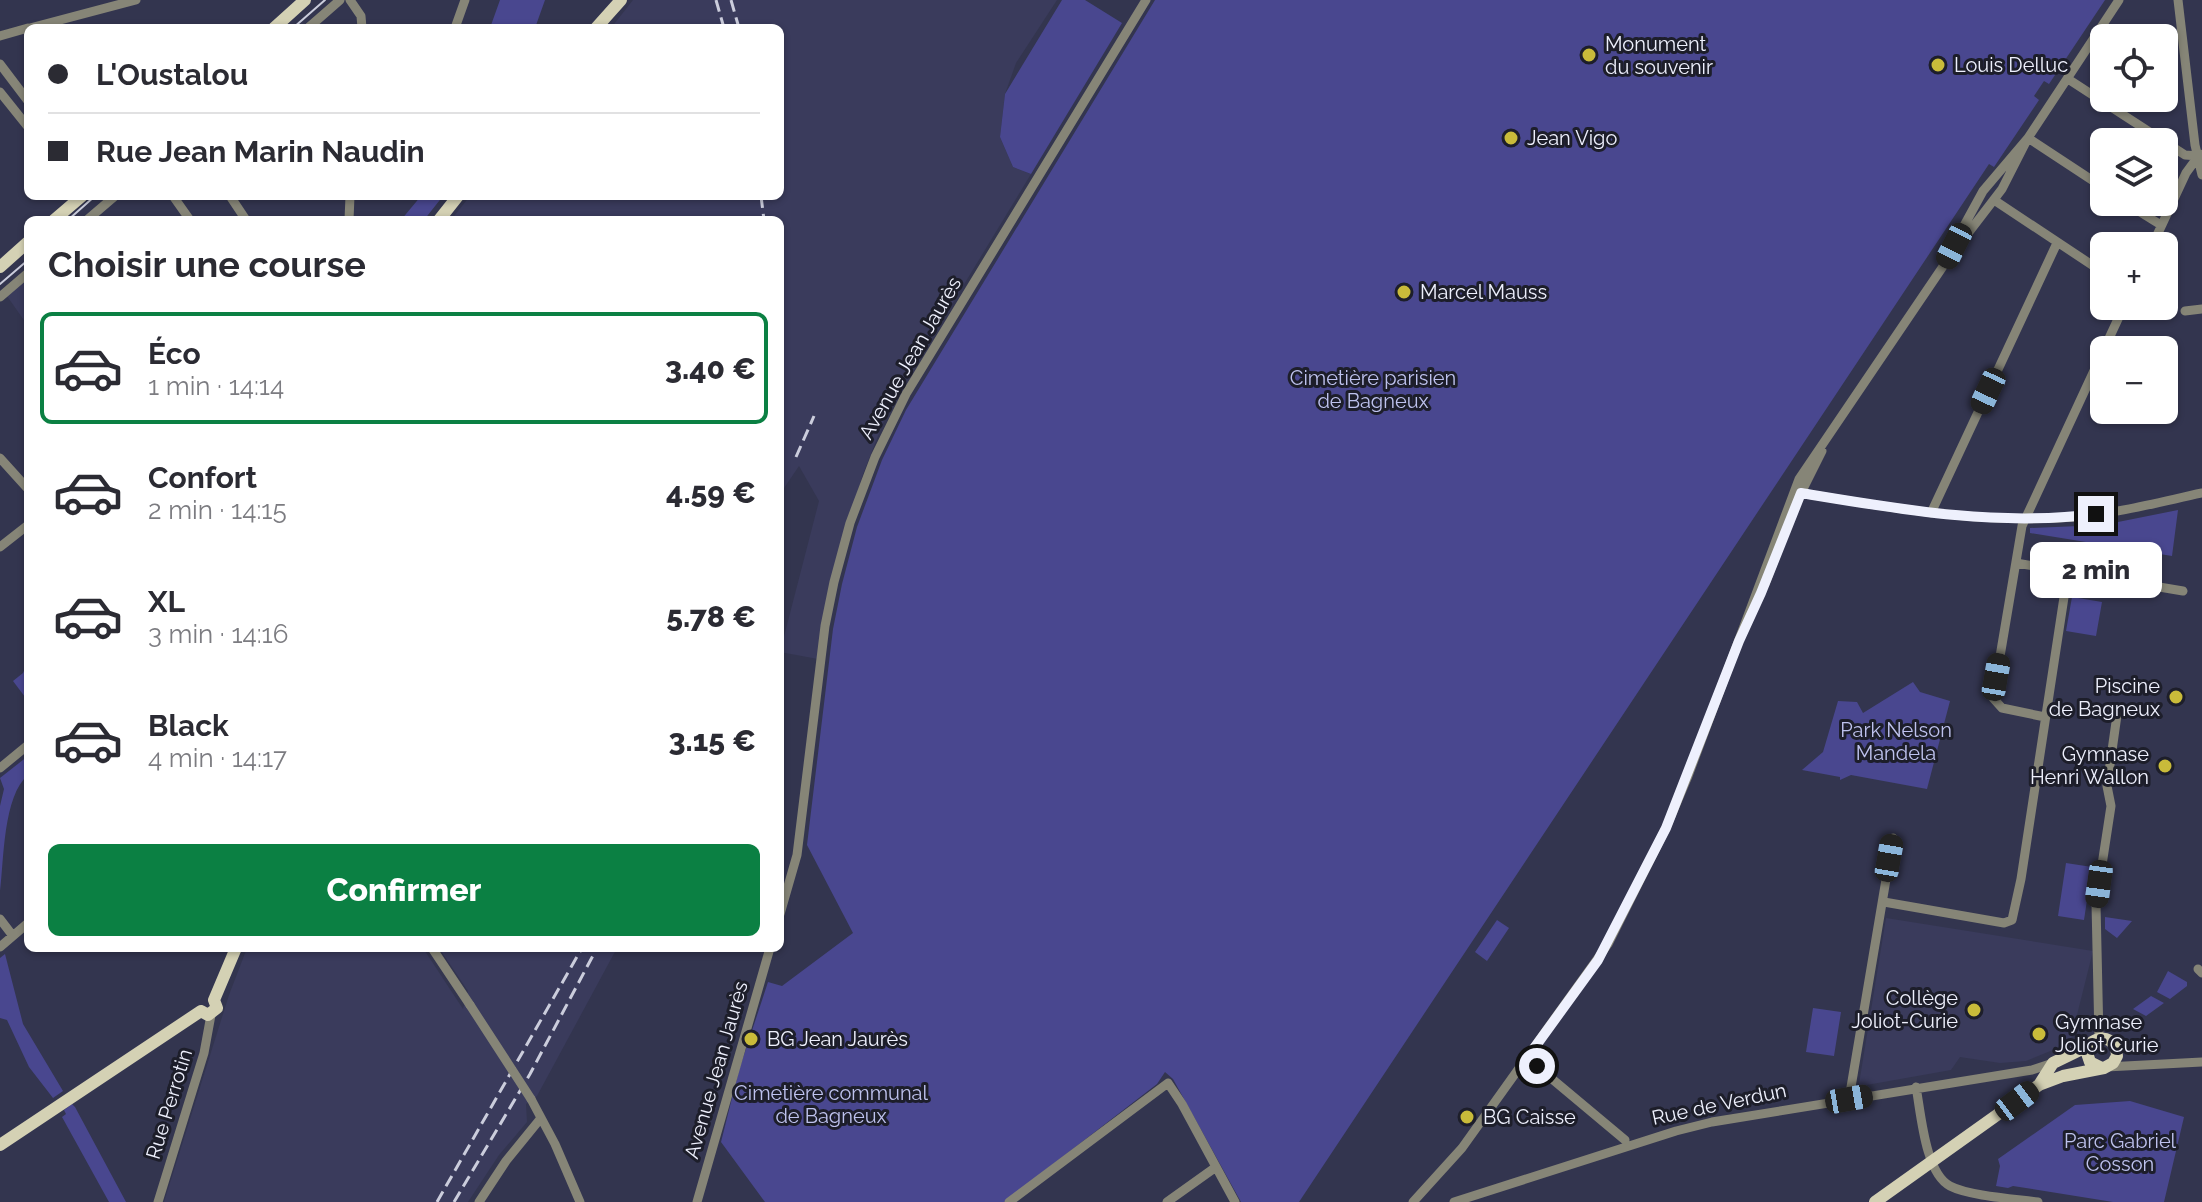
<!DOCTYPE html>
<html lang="fr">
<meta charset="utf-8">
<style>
body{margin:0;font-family:Raleway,sans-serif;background:#f7f7f7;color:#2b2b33;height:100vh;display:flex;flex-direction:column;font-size:30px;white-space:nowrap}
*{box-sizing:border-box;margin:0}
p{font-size:26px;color:#7c7c81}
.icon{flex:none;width:44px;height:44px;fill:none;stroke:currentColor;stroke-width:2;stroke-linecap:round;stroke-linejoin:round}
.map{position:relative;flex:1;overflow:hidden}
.sheet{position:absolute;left:24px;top:216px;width:760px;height:736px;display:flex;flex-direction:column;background:#fff;border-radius:12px;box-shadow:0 2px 6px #0004}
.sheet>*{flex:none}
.guide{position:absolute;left:24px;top:24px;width:760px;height:176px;border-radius:12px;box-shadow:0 2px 6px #0004;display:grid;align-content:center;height:176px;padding:0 24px;background:#fff}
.controls{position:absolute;left:2090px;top:24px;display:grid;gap:16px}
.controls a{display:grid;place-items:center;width:88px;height:88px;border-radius:12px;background:#fff;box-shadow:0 2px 6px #0004;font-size:40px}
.end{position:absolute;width:36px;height:36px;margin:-18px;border:10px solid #eef0fd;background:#111;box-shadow:0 0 0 4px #111}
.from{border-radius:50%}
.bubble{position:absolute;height:56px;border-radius:12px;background:#fff;box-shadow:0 2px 6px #0004;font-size:26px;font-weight:800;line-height:56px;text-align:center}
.car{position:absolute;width:24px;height:48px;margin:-24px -12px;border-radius:10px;box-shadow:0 0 6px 2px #0007;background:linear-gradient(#222 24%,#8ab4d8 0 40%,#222 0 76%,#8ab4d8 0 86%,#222 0)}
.guide b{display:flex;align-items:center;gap:28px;height:76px;font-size:30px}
.guide b+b{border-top:2px solid #e1e1e2}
.guide i{width:20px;height:20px;background:#2b2b33}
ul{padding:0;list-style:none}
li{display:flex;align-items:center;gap:24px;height:112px;margin:0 16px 12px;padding:0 8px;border:4px solid transparent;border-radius:12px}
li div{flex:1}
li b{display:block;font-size:30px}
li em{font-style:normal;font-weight:800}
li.active{border-color:#0b8043}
li>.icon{width:72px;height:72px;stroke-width:1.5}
h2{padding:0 24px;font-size:36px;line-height:96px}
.cta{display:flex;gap:16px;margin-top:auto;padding:16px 24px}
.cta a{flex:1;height:92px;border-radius:12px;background:#0b8043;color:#fff;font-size:32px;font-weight:800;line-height:92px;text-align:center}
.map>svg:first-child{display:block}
.built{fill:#3a3b5c}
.green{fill:#49478f}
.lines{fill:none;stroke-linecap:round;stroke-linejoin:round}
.minor{stroke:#868577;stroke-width:9}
.major{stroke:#d4d1b4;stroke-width:12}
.tram{stroke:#cbcddc;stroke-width:2}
.rail{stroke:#cbcddc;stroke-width:3;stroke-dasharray:12 6;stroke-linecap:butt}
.minor-bridge{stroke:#868577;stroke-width:9}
.route{stroke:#eef0fd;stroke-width:10}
.poi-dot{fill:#c9bb3a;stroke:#1d1e2a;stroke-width:3}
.labels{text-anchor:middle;stroke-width:6;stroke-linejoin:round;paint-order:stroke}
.poi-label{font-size:20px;fill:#eef0fd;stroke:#1d1e2a;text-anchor:start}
.street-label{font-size:20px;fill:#eef0fd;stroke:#1d1e2a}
.park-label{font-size:20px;fill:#bec2ee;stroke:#1d1e2a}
</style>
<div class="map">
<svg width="2202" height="1202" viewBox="0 0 2202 1202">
<rect width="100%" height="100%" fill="#33354f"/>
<path class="built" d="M633,0H1057L1016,63L1005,94L1000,137L1013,167L1031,174L889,408L863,474L835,566L818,659L780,652L819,501L799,466L780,494V220H451L470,196H780V28H611Z
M28,279V326L7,296Z
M1886,918L2093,951L2070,1043L2026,1061L2000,1063L1960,1057L1951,1070L1861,1086L1859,1084Z
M247,948H423L463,1009L468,991L439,948H617L537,1096L526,1104L527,1122L499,1155L468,1202H164L229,995Z"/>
<path class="green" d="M500,0H545L535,28H490Z
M1062,0H1085L1122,23L1031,174L1013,167L1000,137L1005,94Z
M1155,0H2105L2049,84L2044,81L2034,96L2039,100L1994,167L1989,164L1299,1202H1241L1173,1079L1165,1072L1157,1084L1004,1202H765L721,1142L739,1070L768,982L782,986L853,933L807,845L833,629L842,584L857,527L882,460L906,410Z
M421,196H443L424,220H401Z
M2178,510L2172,556L2030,533V528L2103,525Z
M2072,597L2102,602L2096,636L2066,631Z
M28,662V701L13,681L23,673Z
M1913,682L1920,692L1950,701L1927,789L1851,775L1840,780V777L1802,770L1823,752L1838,701L1857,702L1863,713Z
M28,756V775C3,796 4,860 0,891V806L4,789L0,778Z
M2066,863L2092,867L2084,920L2058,916Z
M2105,917L2132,921L2117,938L2105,929Z
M1497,920L1509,928L1487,961L1475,952Z
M5,954L23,1024L63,1091L53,1098L29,1067L7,1020L0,1018V958Z
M2168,971L2187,982V986L2170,999L2157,992Z
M2151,996L2164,1003L2146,1016L2133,1009Z
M1813,1008L1841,1012L1834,1056L1806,1052Z
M2130,1101L2184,1117L2164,1202H2113L2013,1186L2008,1188L1996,1186L2000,1166L1998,1159L2075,1105Z
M72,1104L75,1107L126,1202H109L62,1117L66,1114L64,1110Z"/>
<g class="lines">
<path class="minor" d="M350,0L361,16L362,28
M2178,0L2195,145L2202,175
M30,28L136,0
M308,28L340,0
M455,28L465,0
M0,36L28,28
M0,64L28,101
M2068,79L2185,155L2199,156
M0,92L28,127
M2028,138L2104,188
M173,196L190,220
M230,196L246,220
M1994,200L2104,273
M2124,202L2161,225
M87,220L115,196
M349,220L350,196
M1954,244L1983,191L2028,138L2119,0
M2152,246L2186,173L2200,154
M0,297L28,273
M2185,311L2202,309
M0,458L28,489
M1801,493C1892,508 1982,524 2075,517C2118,513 2160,502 2202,493
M1931,513L2057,243
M0,547L28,525
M2016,563L2183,591
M1765,584L1796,503L1822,451
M2045,717L2002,708L1993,698L2022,526L2124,306
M0,768L28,745
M1884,902L2004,923L2012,920L2021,879L2068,571
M780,914L797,855L825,626L834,582L850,523L875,457L906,394L1146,0
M0,919L13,936
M0,947L28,923
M432,948L470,1005
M2198,969L2202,973
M2099,1038L2096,904L2111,806L2107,786L2117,715
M1527,1058L1625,1140
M2106,1067L2202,1062
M1916,1087C1921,1113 1925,1173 1950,1186C1969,1196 2016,1199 2038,1202
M531,1099L555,1144L580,1202
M1849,1099L1893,838
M158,1202L204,1053L211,1015
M479,1202L506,1161L541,1118
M697,1202L770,948
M1009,1202L1168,1083L1182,1104L1235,1202
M1167,1202L1216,1167
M1413,1202L1462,1148L1608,944L1666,828L1688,776L1799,479L1946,262L2002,189L2028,138
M1454,1202L1676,1131L1712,1122L2032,1070L2053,1063"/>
<path class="major" d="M274,28L305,0
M596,28L621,0
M54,220L82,196
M439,220L458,196
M0,267L28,242
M214,1000L236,948
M201,1011L208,1015L217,1008L214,1000
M2039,1085L2053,1063L2090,1045
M0,1145L201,1011
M1875,1202L2039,1085L2063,1076L2104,1068L2113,1063L2117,1056C2117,1041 2105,1034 2092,1042L2087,1053L2090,1062L2102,1068"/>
<path class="tram" d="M293,28L325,0
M68,220L95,196
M0,284L28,260"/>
<path class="rail" d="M716,0L724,28
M731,0L739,28
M761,196L764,220
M796,457L814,416
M437,1202L582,948
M454,1202L530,1074L597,948"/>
<path class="minor-bridge" d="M470,1005L531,1099"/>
</g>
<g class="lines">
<path class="route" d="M1537,1066L1527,1058L1598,960L1666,828L1739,641L1761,593L1801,493C1898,509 1997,527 2096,514"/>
</g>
<g class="poi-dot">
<circle cx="1589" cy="55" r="8"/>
<circle cx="1938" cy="65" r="8"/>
<circle cx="1511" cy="138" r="8"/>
<circle cx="1404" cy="292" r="8"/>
<circle cx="2176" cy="697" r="8"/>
<circle cx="2165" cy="766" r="8"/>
<circle cx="1974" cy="1010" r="8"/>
<circle cx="2039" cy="1034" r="8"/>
<circle cx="751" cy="1039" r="8"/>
<circle cx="1467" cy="1117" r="8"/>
</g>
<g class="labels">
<g class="poi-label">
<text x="1605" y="51">Monument<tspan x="1605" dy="23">du souvenir</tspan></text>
<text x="1954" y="72">Louis Delluc</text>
<text x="1527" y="145">Jean Vigo</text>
<text x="1420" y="299">Marcel Mauss</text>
<text x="2160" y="693" text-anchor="end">Piscine<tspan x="2160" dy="23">de Bagneux</tspan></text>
<text x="2149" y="761" text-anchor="end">Gymnase<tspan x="2149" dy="23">Henri Wallon</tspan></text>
<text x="1958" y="1005" text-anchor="end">Collège<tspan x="1958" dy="23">Joliot-Curie</tspan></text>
<text x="2055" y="1029">Gymnase<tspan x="2055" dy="23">Joliot Curie</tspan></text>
<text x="767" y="1046">BG Jean Jaurès</text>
<text x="1483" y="1124">BG Caisse</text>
</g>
<g class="street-label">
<text transform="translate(910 358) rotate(-60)" y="7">Avenue Jean Jaurès</text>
<text transform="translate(716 1070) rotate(-74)" y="7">Avenue Jean Jaurès</text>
<text transform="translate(169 1104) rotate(-73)" y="7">Rue Perrotin</text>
<text transform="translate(1719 1104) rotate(-12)" y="7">Rue de Verdun</text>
</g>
<g class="park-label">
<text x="1373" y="385">Cimetière parisien<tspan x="1373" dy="23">de Bagneux</tspan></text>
<text x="1896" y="737">Park Nelson<tspan x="1896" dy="23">Mandela</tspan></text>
<text x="831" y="1100">Cimetière communal<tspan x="831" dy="23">de Bagneux</tspan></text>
<text x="2120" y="1148">Parc Gabriel<tspan x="2120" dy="23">Cosson</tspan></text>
</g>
</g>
</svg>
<div class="controls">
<a><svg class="icon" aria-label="locate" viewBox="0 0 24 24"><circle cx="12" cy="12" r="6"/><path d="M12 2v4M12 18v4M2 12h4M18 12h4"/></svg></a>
<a><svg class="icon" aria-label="layers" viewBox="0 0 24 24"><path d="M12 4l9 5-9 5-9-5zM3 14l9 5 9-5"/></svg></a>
<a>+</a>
<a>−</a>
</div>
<i class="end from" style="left:1537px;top:1066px"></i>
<i class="end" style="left:2096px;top:514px"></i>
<div class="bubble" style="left:2030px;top:542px;width:132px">2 min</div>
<i class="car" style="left:1954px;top:246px;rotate:207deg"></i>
<i class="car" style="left:1988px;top:391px;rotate:205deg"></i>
<i class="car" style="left:1996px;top:677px;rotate:10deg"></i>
<i class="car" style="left:1889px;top:858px;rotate:10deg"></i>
<i class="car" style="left:2099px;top:884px;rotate:188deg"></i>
<i class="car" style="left:1849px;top:1099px;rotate:80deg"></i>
<i class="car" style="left:2017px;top:1101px;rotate:53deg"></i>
<div class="guide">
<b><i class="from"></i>L'Oustalou</b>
<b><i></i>Rue Jean Marin Naudin</b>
</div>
<section class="sheet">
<h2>Choisir une course</h2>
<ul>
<li class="active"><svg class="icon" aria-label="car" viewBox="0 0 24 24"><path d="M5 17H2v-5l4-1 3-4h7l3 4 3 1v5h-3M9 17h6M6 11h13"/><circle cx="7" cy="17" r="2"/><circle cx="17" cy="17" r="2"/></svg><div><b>Éco</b><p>1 min · 14:14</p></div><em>3.40 €</em></li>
<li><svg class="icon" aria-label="car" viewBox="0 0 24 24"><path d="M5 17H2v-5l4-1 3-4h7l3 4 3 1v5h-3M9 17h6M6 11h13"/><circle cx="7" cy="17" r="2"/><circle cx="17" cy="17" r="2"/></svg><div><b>Confort</b><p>2 min · 14:15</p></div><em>4.59 €</em></li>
<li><svg class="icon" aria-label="car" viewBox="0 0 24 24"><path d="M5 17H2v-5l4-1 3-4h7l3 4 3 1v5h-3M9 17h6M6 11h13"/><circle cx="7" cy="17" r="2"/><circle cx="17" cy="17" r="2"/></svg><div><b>XL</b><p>3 min · 14:16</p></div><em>5.78 €</em></li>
<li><svg class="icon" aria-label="car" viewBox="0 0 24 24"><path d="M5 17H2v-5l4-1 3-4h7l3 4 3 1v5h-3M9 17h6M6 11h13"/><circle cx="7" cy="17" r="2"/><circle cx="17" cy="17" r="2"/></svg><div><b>Black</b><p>4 min · 14:17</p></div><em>3.15 €</em></li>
</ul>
<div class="cta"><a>Confirmer</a></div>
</section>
</div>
